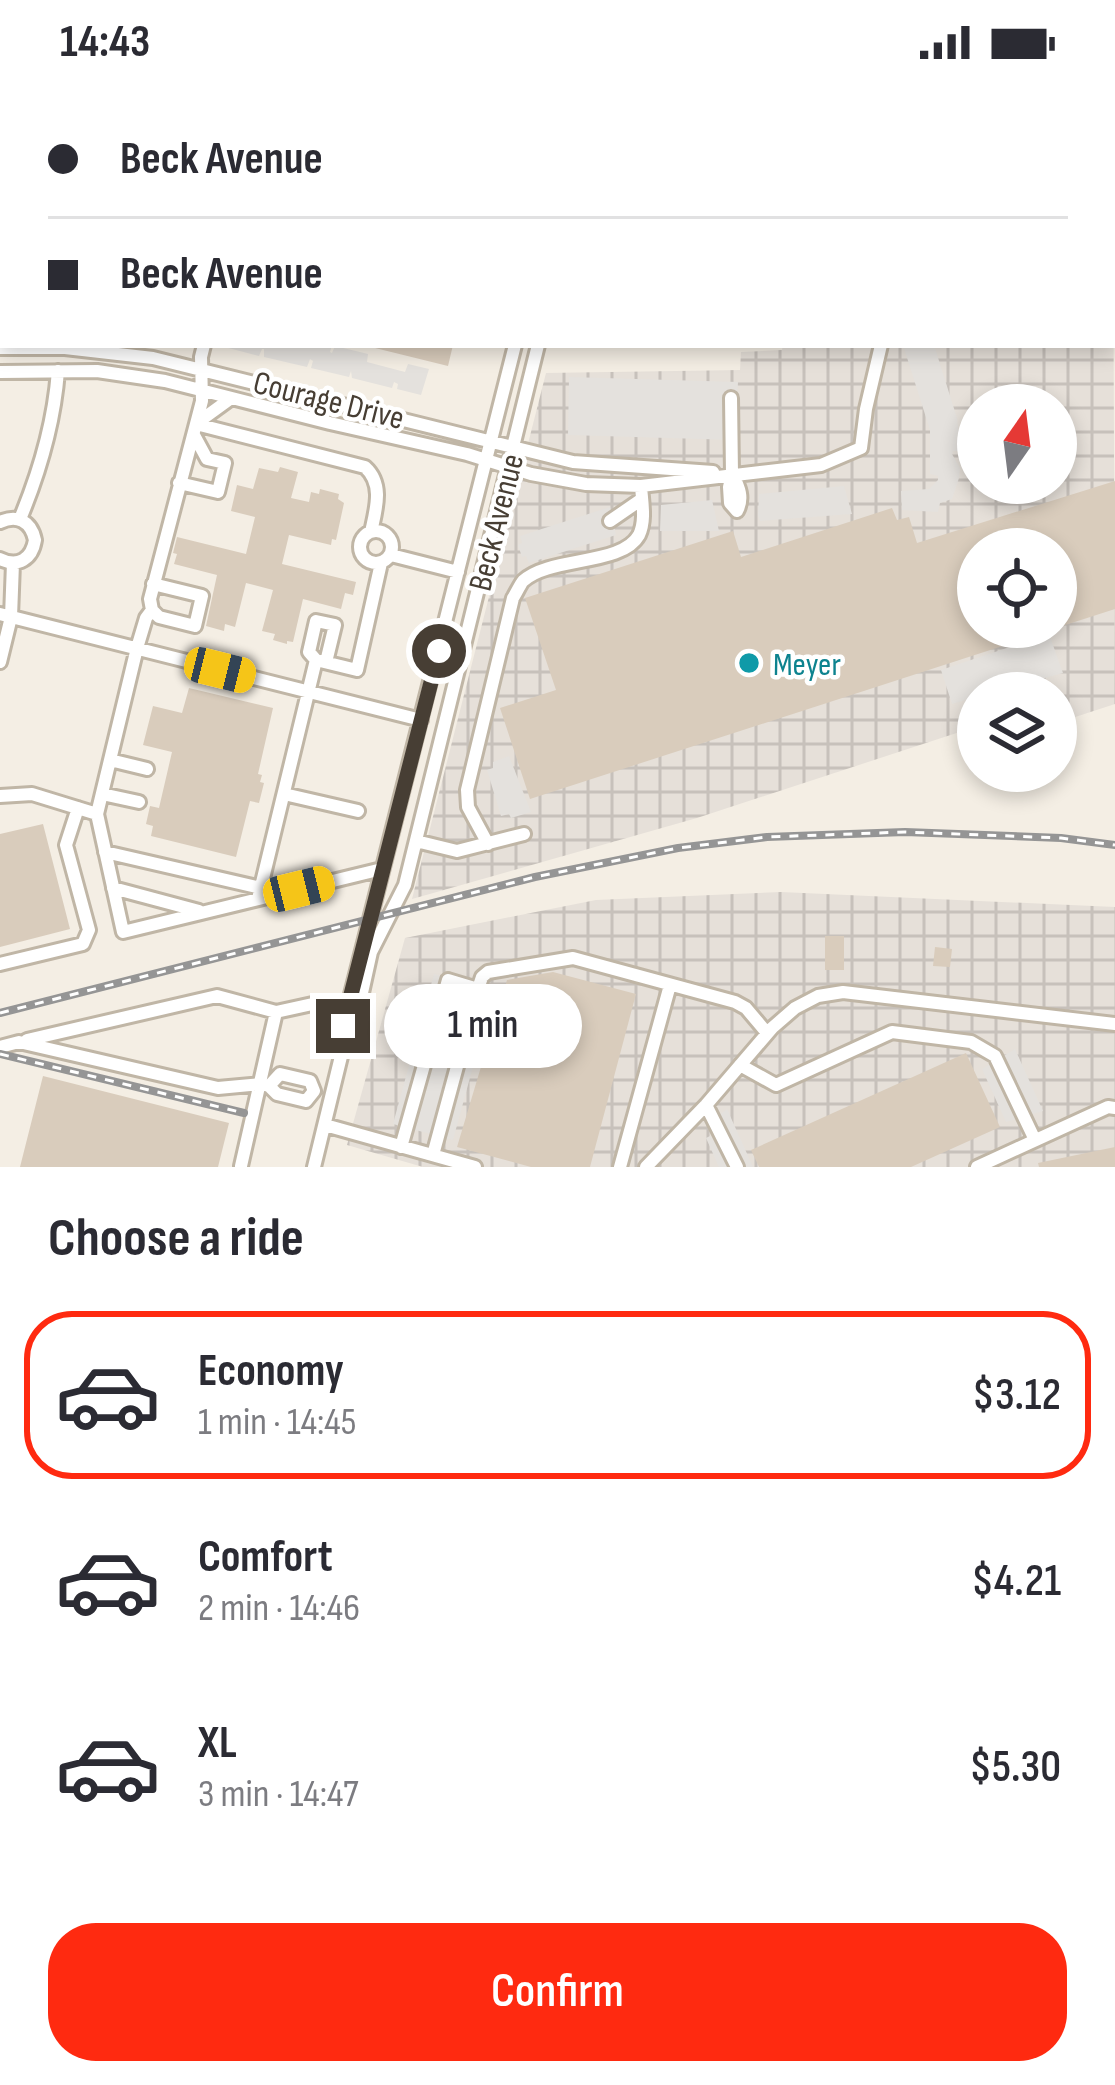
<!DOCTYPE html>
<meta charset="utf-8">
<style>
body{margin:0;font-family:"Sofia Sans Condensed",sans-serif;background:#f7f7f7;color:#2b2b33;height:100vh;display:flex;flex-direction:column;font-size:45px;white-space:nowrap}
*{box-sizing:border-box;margin:0}
p{font-size:39px;color:#7c7c81}
.icon{flex:none;width:66px;height:66px;fill:none;stroke:currentColor;stroke-width:2;stroke-linecap:round;stroke-linejoin:round}
.map{position:relative;height:1083px;overflow:hidden}
.sheet{display:flex;flex-direction:column;background:#fff;flex:1}
.sheet>*{flex:none}
.top-card{position:absolute;left:0px;top:0px;width:1116px;height:264px;box-shadow:0 6px 18px #0003;display:grid;align-content:center;height:264px;padding:0 48px;background:#fff}
.needle{width:78px;rotate:14deg}
.buttons{position:absolute;left:957px;top:300px;display:grid;gap:24px}
.buttons a{display:grid;place-items:center;width:120px;height:120px;border-radius:50%;background:#fff;box-shadow:0 6px 18px #0003;font-size:60px}
.end{position:absolute;width:54px;height:54px;margin:-27px;border:15px solid #473e34;background:#fff;box-shadow:0 0 0 6px #fff}
.from{border-radius:50%}
.bubble{position:absolute;height:84px;border-radius:42px;background:#fff;box-shadow:0 6px 18px #0003;font-size:39px;font-weight:600;line-height:84px;text-align:center}
.car{position:absolute;width:36px;height:72px;margin:-36px -18px;border-radius:15px;box-shadow:0 0 9px 3px #0007;background:linear-gradient(#f5c518 24%,#345 0 40%,#f5c518 0 76%,#345 0 86%,#f5c518 0)}
.top-card b{display:flex;align-items:center;gap:42px;height:114px;font-size:45px}
.top-card b+b{border-top:3px solid #e1e1e2}
.top-card i{width:30px;height:30px;background:#2b2b33}
ul{padding:0;list-style:none}
li{display:flex;align-items:center;gap:36px;height:168px;margin:0 24px 18px;padding:0 24px;border:6px solid transparent;border-radius:48px}
li div{flex:1}
li b{display:block;font-size:45px}
li em{font-style:normal;font-weight:600}
li.on{border-color:#ff2a10}
li>.icon{width:108px;height:108px;stroke-width:1.5}
h2{padding:0 48px;font-size:54px;line-height:144px}
.action{display:flex;gap:24px;margin-top:auto;padding:24px 48px}
.action a{flex:1;height:138px;border-radius:48px;background:#ff2a10;color:#fff;font-size:48px;font-weight:600;line-height:138px;text-align:center}
.status{display:flex;justify-content:space-between;align-items:center;height:84px;padding:0 60px;background:#fff;direction:ltr}
.status svg{height:33px;fill:currentColor}
.map>svg:first-child{display:block}
.industrial{fill:url(#industrial-grid);fill-rule:evenodd}
.wetland{fill:url(#wetland-marsh)}
.parking{fill:#e4e1dd}
.lines{fill:none;stroke-linecap:round;stroke-linejoin:round}
.stream{stroke:#9bd5f6;stroke-width:3}
.building{fill:#d9ccbc}
.minor-casing{stroke:#c0b6a6;stroke-width:18}
.minor{stroke:#fff;stroke-width:12}
.rail-casing{stroke:#959595;stroke-width:8}
.rail{stroke:#fff;stroke-width:3;stroke-dasharray:9;stroke-linecap:butt}
.route{stroke:#473e34;stroke-width:15}
.culture-dot{fill:#0f9aa8;stroke:#fff;stroke-width:4.5}
.labels{text-anchor:middle;stroke-width:9;stroke-linejoin:round;paint-order:stroke}
.street-label{font-size:33px;fill:#473e34;stroke:#fff}
.culture-label{font-size:33px;fill:#0d838f;stroke:#fff;text-anchor:start}
</style>
<div class="status"><b>14:43</b><svg viewBox="0 0 49 12"><path d="M0 12V9h3v3zM5 12V6h3v6zM10 12V3h3v9zM15 12V0h3v12zM26 1h20v11H26zM47 4h2v5h-2z"/></svg></div>
<div class="map">
<svg width="1115" height="1083" viewBox="0 0 1115 1083">
<defs>
<pattern id="industrial-grid" width="8" height="8" patternUnits="userSpaceOnUse" patternTransform="scale(3)"><rect width="8" height="8" fill="#e6e0d9"/><path d="M0 4h8M4 0v8" fill="none" stroke="#c7c1bb"/></pattern>
<pattern id="wetland-marsh" width="20" height="14" patternUnits="userSpaceOnUse" patternTransform="scale(3)"><rect width="20" height="14" fill="#d1eca9"/><path d="M1 5h8M5 5V1M11 12h8M15 12V8" fill="none" stroke="#b5cb92"/></pattern>
</defs>
<rect width="100%" height="100%" fill="#f4eee4"/>
<path class="industrial" d="M1113,110L1115,620L1066,636L1056,631V609H978V642L697,734L412,815L546,289L740,286L741,268L782,266L783,261H1113ZM978,321H1056V399H978ZM978,465H1056V543H978Z
M781,808L1115,823V1083H423L347,1061L405,854L596,816Z"/>
<path class="wetland" d="M759,0H1007L1021,3H772Z"/>
<path class="parking" d="M217,261H332L330,268L332,269L335,262L368,270L367,278L405,288L408,280L429,285L421,311L397,305L398,300L394,298L392,304L352,294L351,287L349,293L311,284L313,277L310,275L307,283L264,273V265H262L259,272Z
M903,261H934L957,334L961,367H953L952,370L960,384L959,394L952,415L940,419L938,428L902,426L901,407L929,405L938,396V392L930,390V346Z
M569,293L738,298L735,356L568,351Z
M844,402L852,430L760,437L758,431L759,410Z
M712,416L719,447H660L661,421Z
M610,423L616,451L529,479L526,472L522,473L518,461L522,459L520,452Z
M1049,550L1063,589L990,609H978V612L952,620L941,586Z
M509,672L531,728L511,734L509,730L501,732L487,686L493,684V678Z
M444,889L495,902L453,1056L393,1040L434,890L442,892Z
M1015,965L1043,1027L1006,1038L982,985Z
M727,1025L753,1083H719L706,1054L714,1050L708,1039Z"/>
<g class="lines">
<path class="stream" d="M866,0L881,3
M1113,50H1115"/>
</g>
<path class="building" d="M376,261H453L448,282L375,264Z
M280,383L298,388L291,414L309,418L311,408L319,410L320,405L339,410L338,415L344,419L336,456L332,455L331,461L289,451L282,480L356,498L353,511L345,509L341,525L303,515L293,558L287,557V560L273,556L275,550L262,547L273,506L246,499L235,543L225,540L224,547L206,542L217,491L174,480L177,470L173,469L177,453L246,470L255,433L231,427L237,401L253,405L259,384L278,388Z
M1115,397V525L1056,544V465H978V543L1055,545L530,715L500,624L556,606L525,514L733,447L741,473L892,424L897,436L909,433L917,459Z
M189,604L273,624L258,690L262,691L260,698L264,699L259,719L250,717L236,773L151,752L153,742L146,740L150,722L159,724L172,668L143,661L153,622L182,629Z
M43,740L70,845L0,863V750Z
M825,852H844V886H825Z
M935,863L952,865L950,883L933,882Z
M553,888L636,910L590,1083H531L457,1063L507,896Z
M966,969L1000,1043L911,1083H759L751,1066Z
M43,992L229,1039L218,1083H20Z
M1115,1063V1083H1039L1038,1079Z"/>
<g class="lines">
<defs>
<path id="minor" d="M351,0L364,3
M273,3L274,0
M572,3L573,0
M595,3L596,0
M1113,185L1115,187
M204,261L201,273L202,317L150,515L152,526L146,534L137,564L97,730L123,848L382,785
M0,264H65L153,274L573,378L713,388
M0,288L97,287L165,297L330,339L467,370L531,390L586,400L641,402L821,381L861,364L866,325L881,261
M731,314L732,390L729,403L730,419L737,427
M197,339L230,315
M196,340L365,383C384,400 376,425 371,448
M733,391C739,403 744,414 737,427
M179,399L218,408L225,379L207,375L194,351
M20,435C40,387 54,340 58,287
M610,437L642,415
M0,438C17,430 31,437 35,456C32,475 18,484 0,475
M360 463a16 16 0 1 1 32 0a16 16 0 1 1-32 0Z
M391,471L458,488
M152,526L159,533L195,542L202,512L153,500
M0,530L421,636
M316,576L309,568L316,537L335,541L326,578
M0,578L11,533L13,479
M110,676L147,685
M102,710L139,718
M284,710L358,727
M0,712L32,710L97,730
M416,757L457,767L524,750
M488,760L468,723L467,706L513,514C514,513 521,499 523,497C550,472 622,482 639,451C646,436 642,418 641,402
M105,768L261,804
M113,804L199,827
M258,815L316,576L357,586L381,479
M0,880L83,860L89,846L66,761L78,724
M27,956L217,912L276,928
M345,956L343,942L515,261
M0,963L19,958L218,1004L261,1000L269,1002L277,1010L306,1017L314,1007L310,997L280,990L269,1002
M740,981L776,1001L892,948L971,958L995,972L1035,1056
M706,1021L737,1083
M325,1041L475,1083
M401,1063L448,896L478,905L482,893L488,888L573,874L735,918L746,924L767,949
M433,1071L478,905
M241,1082L276,928L317,919
M314,1083L345,956L354,945L371,868L405,801L538,261
M620,1083L670,901
M646,1083L706,1021L772,944L795,924L818,912L843,908L1115,940
M977,1083L1108,1023L1115,1024"/>
</defs>
<use href="#minor" class="minor-casing"/>
<use href="#minor" class="minor"/>
<defs>
<path id="rail" d="M0,929L535,793L678,764L767,753L905,748L1061,754L1115,761
M0,970L244,1029"/>
</defs>
<use href="#rail" class="rail-casing"/>
<use href="#rail" class="rail"/>
</g>
<g class="lines">
<path class="route" d="M343,942L439,567"/>
</g>
<circle class="culture-dot" cx="749" cy="579" r="12"/>
<g class="labels">
<g class="street-label">
<text transform="translate(329 315) rotate(14)" y="12">Courage Drive</text>
<text transform="translate(495 438) rotate(-76)" y="12">Beck Avenue</text>
</g>
<g class="culture-label">
<text x="773" y="591">Meyer</text>
</g>
</g>
</svg>
<div class="buttons">
<a><svg class="needle" viewBox="-14 -14 28 28"><path d="M0-13l5 13h-10z" fill="#e53935"/><path d="M0 13l5-13h-10z" fill="#7c7c81"/></svg></a>
<a><svg class="icon" aria-label="locate" viewBox="0 0 24 24"><circle cx="12" cy="12" r="6"/><path d="M12 2v4M12 18v4M2 12h4M18 12h4"/></svg></a>
<a><svg class="icon" aria-label="layers" viewBox="0 0 24 24"><path d="M12 4l9 5-9 5-9-5zM3 14l9 5 9-5"/></svg></a>
</div>
<i class="end from" style="left:439px;top:567px"></i>
<i class="end" style="left:343px;top:942px"></i>
<div class="bubble" style="left:384px;top:900px;width:198px">1 min</div>
<i class="car" style="left:220px;top:586px;rotate:104deg"></i>
<i class="car" style="left:299px;top:805px;rotate:76deg"></i>
<div class="top-card">
<b><i class="from"></i>Beck Avenue</b>
<b><i></i>Beck Avenue</b>
</div>
</div>
<section class="sheet">
<h2>Choose a ride</h2>
<ul>
<li class="on"><svg class="icon" aria-label="car" viewBox="0 0 24 24"><path d="M5 17H2v-5l4-1 3-4h7l3 4 3 1v5h-3M9 17h6M6 11h13"/><circle cx="7" cy="17" r="2"/><circle cx="17" cy="17" r="2"/></svg><div><b>Economy</b><p>1 min · 14:45</p></div><em>$3.12</em></li>
<li><svg class="icon" aria-label="car" viewBox="0 0 24 24"><path d="M5 17H2v-5l4-1 3-4h7l3 4 3 1v5h-3M9 17h6M6 11h13"/><circle cx="7" cy="17" r="2"/><circle cx="17" cy="17" r="2"/></svg><div><b>Comfort</b><p>2 min · 14:46</p></div><em>$4.21</em></li>
<li><svg class="icon" aria-label="car" viewBox="0 0 24 24"><path d="M5 17H2v-5l4-1 3-4h7l3 4 3 1v5h-3M9 17h6M6 11h13"/><circle cx="7" cy="17" r="2"/><circle cx="17" cy="17" r="2"/></svg><div><b>XL</b><p>3 min · 14:47</p></div><em>$5.30</em></li>
</ul>
<div class="action"><a>Confirm</a></div>
</section>
